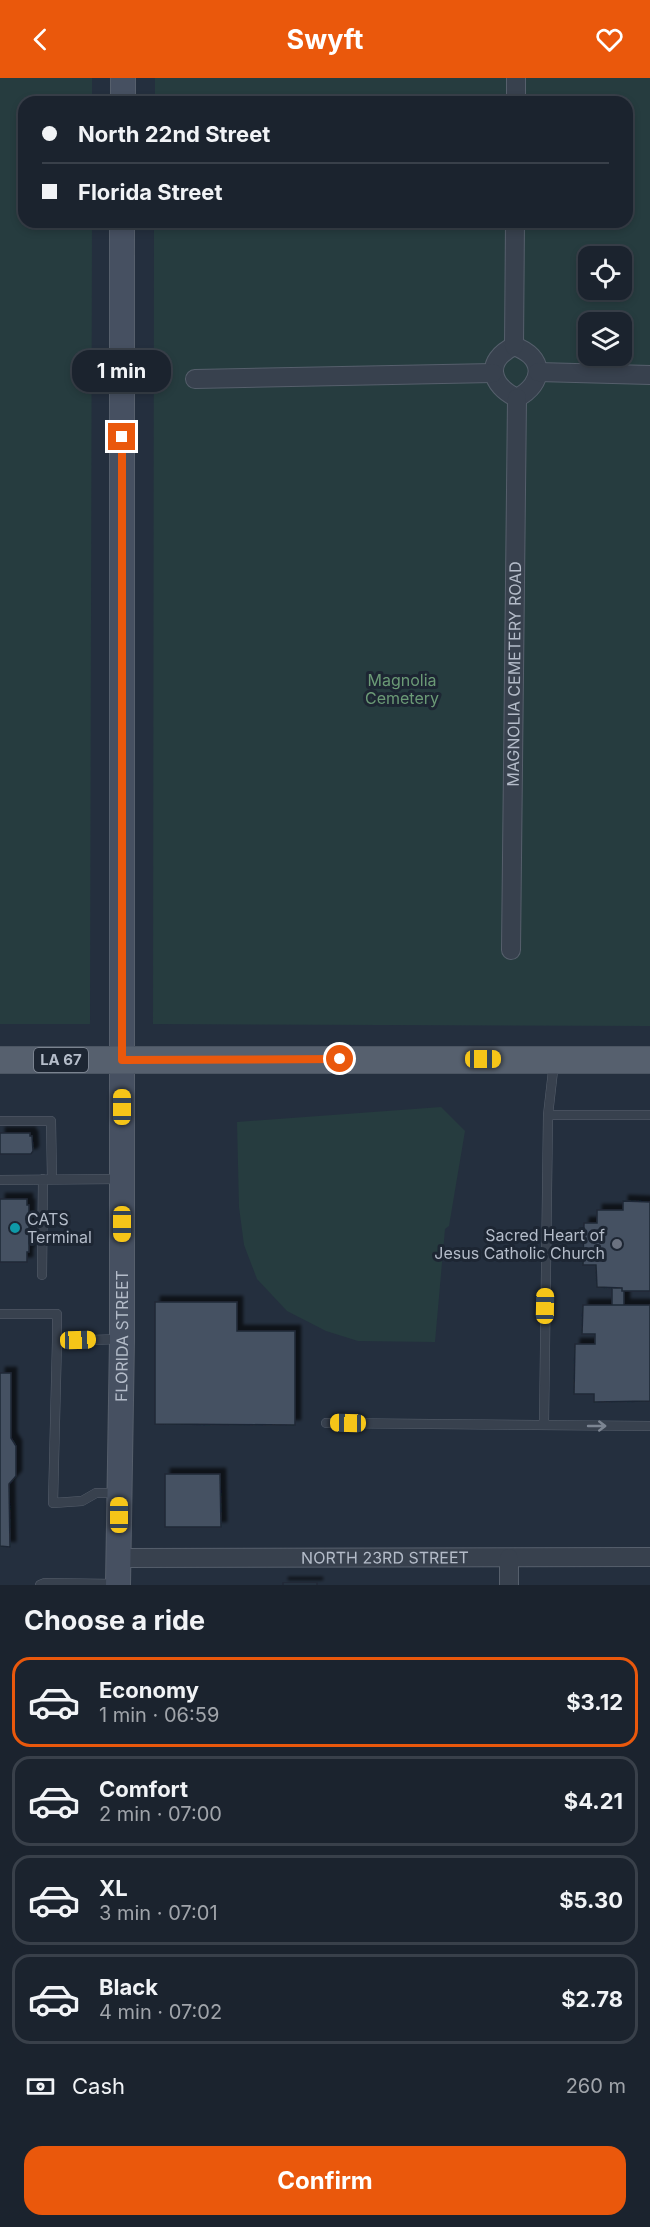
<!DOCTYPE html>
<meta charset="utf-8">
<style>
body{margin:0;font-family:Inter,sans-serif;background:#242b36;color:#f1f3f6;height:100vh;display:flex;flex-direction:column;font-size:22px;white-space:nowrap}
*{box-sizing:border-box;margin:0}
p{font-size:20px;color:#a0a4aa}
.icon{flex:none;width:33px;height:33px;fill:none;stroke:currentColor;stroke-width:2;stroke-linecap:round;stroke-linejoin:round}
.map{position:relative;height:1507px;overflow:hidden}
.sheet{display:flex;flex-direction:column;background:#1b232e;flex:1}
.sheet>*{flex:none}
.top-card{position:absolute;left:18px;top:18px;width:615px;height:132px;border-radius:18px;box-shadow:0 3px 9px #0003,0 0 0 2px #39404a;display:grid;align-content:center;height:132px;padding:0 24px;background:#1b232e}
.tools{position:absolute;left:578px;top:168px;display:grid;gap:12px}
.tools a{display:grid;place-items:center;width:54px;height:54px;border-radius:12px;background:#1b232e;box-shadow:0 3px 9px #0003,0 0 0 2px #39404a;font-size:30px}
.end{position:absolute;width:27px;height:27px;margin:-14px;border:8px solid #ea580c;background:#fff;box-shadow:0 0 0 3px #fff}
.from{border-radius:50%}
.bubble{position:absolute;height:42px;border-radius:18px;background:#1b232e;box-shadow:0 3px 9px #0003,0 0 0 2px #39404a;font-size:20px;font-weight:700;line-height:42px;text-align:center}
.car{position:absolute;width:18px;height:36px;margin:-18px -9px;border-radius:8px;box-shadow:0 0 4px 2px #0007;background:linear-gradient(#f5c518 24%,#345 0 40%,#f5c518 0 76%,#345 0 86%,#f5c518 0)}
.top-card b{display:flex;align-items:center;gap:21px;height:57px;font-size:22px}
.top-card b+b{border-top:2px solid #39404a}
.top-card i{width:15px;height:15px;background:#f1f3f6}
ul{padding:0;list-style:none}
li{display:flex;align-items:center;gap:18px;height:90px;margin:0 12px 9px;padding:0 12px;border:3px solid #39404a;border-radius:18px}
li div{flex:1}
li b{display:block;font-size:22px}
li em{font-style:normal;font-weight:700}
li.on{border-color:#ea580c}
li>.icon{width:54px;height:54px;stroke-width:1.5}
h2{padding:0 24px;font-size:27px;line-height:72px}
.pay{display:flex;align-items:center;gap:15px;height:66px;padding:0 24px;font-size:22px}
.pay p{margin-inline-start:auto}
.button{display:flex;gap:12px;margin-top:auto;padding:12px 24px}
.button a{flex:1;height:69px;border-radius:18px;background:#ea580c;color:#fff;font-size:24px;font-weight:700;line-height:69px;text-align:center}
header{display:flex;justify-content:space-between;align-items:center;height:78px;padding:0 24px;background:#ea580c;color:#fff;font-size:27px;font-weight:700}
.map>svg:first-child{display:block}
.green{fill:#263c3f;fill-rule:evenodd}
.building{fill:#455162;stroke:#1f2835;stroke-width:1.5;filter:url(#shadow)}
.lines{fill:none;stroke-linecap:round;stroke-linejoin:round}
.lane-casing{stroke:#565f6c;stroke-width:10}
.street-casing{stroke:#565f6c;stroke-width:20}
.secondary-casing{stroke:#565f6c;stroke-width:26}
.primary-casing{stroke:#414a57;stroke-width:28}
.lane{stroke:#38414e;stroke-width:9}
.street{stroke:#38414e;stroke-width:18}
.secondary{stroke:#465061;stroke-width:24}
.primary{stroke:#56606e;stroke-width:27}
.oneway{stroke:#7c8592}
.route{stroke:#ea580c;stroke-width:8}
.culture-dot{fill:#0f9aa8;stroke:#1d2633;stroke-width:2}
.worship-dot{fill:#6b7280;stroke:#1d2633;stroke-width:2}
.labels{text-anchor:middle;stroke-width:6;stroke-linejoin:round;paint-order:stroke}
.shield{fill:#1d2633;stroke:#878f9c;stroke-width:1.5}
.shield-label{font-size:15px;font-weight:bold;fill:#b4bcc9}
.street-label{font-size:16px;fill:#b4bcc9;stroke:#1d2633}
.park-label{font-size:16px;fill:#6b9a76;stroke:#1d2633}
.poi-label{font-size:16px;fill:#b4bcc9;stroke:#1d2633;text-anchor:start}
</style>
<header><svg class="icon" aria-label="back" viewBox="0 0 24 24"><path d="M15 5l-7 7 7 7"/></svg>Swyft<svg class="icon" aria-label="heart" viewBox="0 0 24 24"><path d="M12 20l-8-8c-3-5 5-10 8-4 3-6 11-1 8 4z"/></svg></header>
<div class="map">
<svg width="650" height="1507" viewBox="0 0 650 1507">
<defs>
<filter id="shadow"><feDropShadow dx="5.5" dy="-5.5" stdDeviation="1.5" flood-color="#0009"/></filter>
</defs>
<rect width="100%" height="100%" fill="#242f3e"/>
<path class="green" d="M0,0H92V24H24V144H92L90,946H0Z
M155,0H650V948L153,946L154,144H627V24H155ZM588,178H621V212H588ZM588,244H621V278H588Z
M441,1029L465,1053L449,1148L445,1151L435,1264L358,1263L326,1253L287,1233L257,1201L244,1167L239,1129L237,1044Z"/>
<path class="building" d="M0,1055H30V1058H32L33,1073L31,1076H0Z
M0,1121H27V1127H29V1174H27V1184H0Z
M623,1123L650,1124V1213H622V1210L597,1209L596,1187H583L584,1145H597V1132H623Z
M612,1210H622V1213H624V1227H612Z
M155,1224H237V1253H295V1347L155,1346Z
M583,1227H650V1323L594,1324V1316H574L575,1266H595V1256H582Z
M0,1295H11V1360L16,1368V1398L9,1406L10,1469L0,1468Z
M165,1396H220L221,1449H165Z
M283,1505H317V1507H283Z"/>
<g class="lines">
<defs>
<path id="lane" d="M548,1037H650
M0,1043H51L52,1101
M0,1102L121,1101
M42,1197L43,1101
M0,1236H57V1263
M326,1345L650,1348
M544,1347L548,1037L554,984
M119,1415H96L82,1423L53,1425L57,1263L122,1261
M40,1507L45,1505L116,1506"/>
<g id="street">
<path d="M516,24V0"/>
<path d="M514,268C545,279 545,305 517,320C490,307 484,283 514,268Z"/>
<path d="M514,268L515,144"/>
<path d="M538,294L650,297"/>
<path d="M195,301L493,295"/>
<path id="s1" d="M511,872L517,320"/>
<path id="s2" d="M119,1480L650,1479"/>
<path d="M509,1480V1507"/>
</g>
<g id="secondary">
<path d="M123,24V0"/>
<path id="s3" d="M118,1507L122,1261V144"/>
</g>
<path id="primary" d="M0,982H650"/>
</defs>
<use href="#lane" class="lane-casing"/>
<use href="#street" class="street-casing"/>
<use href="#secondary" class="secondary-casing"/>
<use href="#primary" class="primary-casing"/>
<use href="#lane" class="lane"/>
<use href="#street" class="street"/>
<use href="#secondary" class="secondary"/>
<use href="#primary" class="primary"/>
</g>
<defs><path id="oneway-shaft" d="M-6 0H5M1.5-3L5.5 0L1.5 3" fill="none" stroke-width="1.6" stroke-linecap="round" stroke-linejoin="round" transform="scale(1.5)"/></defs>
<use class="oneway" href="#oneway-shaft" transform="translate(597 1348)"/>
<g class="lines">
<path class="route" d="M122,359V982L340,981"/>
</g>
<circle class="culture-dot" cx="15" cy="1150" r="6"/>
<circle class="worship-dot" cx="617" cy="1166" r="6"/>
<g class="labels">
<rect class="shield" x="34" y="970" width="54" height="24" rx="4.5"/>
<g class="shield-label">
<text x="61" y="987">LA 67</text>
</g>
<g class="street-label">
<text dy="6" stroke="none"><textPath href="#s1" startOffset="276">MAGNOLIA CEMETERY ROAD</textPath></text>
<text dy="6" stroke="none"><textPath href="#s3" startOffset="249">FLORIDA STREET</textPath></text>
<text dy="6" stroke="none"><textPath href="#s2" startOffset="266">NORTH 23RD STREET</textPath></text>
</g>
<g class="park-label">
<text x="402" y="608">Magnolia<tspan x="402" dy="18">Cemetery</tspan></text>
</g>
<g class="poi-label">
<text x="27" y="1147">CATS<tspan x="27" dy="18">Terminal</tspan></text>
<text x="605" y="1163" text-anchor="end">Sacred Heart of<tspan x="605" dy="18">Jesus Catholic Church</tspan></text>
</g>
</g>
</svg>
<div class="tools">
<a><svg class="icon" aria-label="locate" viewBox="0 0 24 24"><circle cx="12" cy="12" r="6"/><path d="M12 2v4M12 18v4M2 12h4M18 12h4"/></svg></a>
<a><svg class="icon" aria-label="layers" viewBox="0 0 24 24"><path d="M12 4l9 5-9 5-9-5zM3 14l9 5 9-5"/></svg></a>
</div>
<i class="end from" style="left:340px;top:981px"></i>
<i class="end" style="left:122px;top:359px"></i>
<div class="bubble" style="left:72px;top:272px;width:99px">1 min</div>
<i class="car" style="left:483px;top:981px;rotate:90deg"></i>
<i class="car" style="left:122px;top:1029px;rotate:0deg"></i>
<i class="car" style="left:122px;top:1146px;rotate:180deg"></i>
<i class="car" style="left:545px;top:1228px;rotate:1deg"></i>
<i class="car" style="left:78px;top:1262px;rotate:88deg"></i>
<i class="car" style="left:348px;top:1345px;rotate:271deg"></i>
<i class="car" style="left:119px;top:1437px;rotate:0deg"></i>
<div class="top-card">
<b><i class="from"></i>North 22nd Street</b>
<b><i></i>Florida Street</b>
</div>
</div>
<section class="sheet">
<h2>Choose a ride</h2>
<ul>
<li class="on"><svg class="icon" aria-label="car" viewBox="0 0 24 24"><path d="M5 17H2v-5l4-1 3-4h7l3 4 3 1v5h-3M9 17h6M6 11h13"/><circle cx="7" cy="17" r="2"/><circle cx="17" cy="17" r="2"/></svg><div><b>Economy</b><p>1 min · 06:59</p></div><em>$3.12</em></li>
<li><svg class="icon" aria-label="car" viewBox="0 0 24 24"><path d="M5 17H2v-5l4-1 3-4h7l3 4 3 1v5h-3M9 17h6M6 11h13"/><circle cx="7" cy="17" r="2"/><circle cx="17" cy="17" r="2"/></svg><div><b>Comfort</b><p>2 min · 07:00</p></div><em>$4.21</em></li>
<li><svg class="icon" aria-label="car" viewBox="0 0 24 24"><path d="M5 17H2v-5l4-1 3-4h7l3 4 3 1v5h-3M9 17h6M6 11h13"/><circle cx="7" cy="17" r="2"/><circle cx="17" cy="17" r="2"/></svg><div><b>XL</b><p>3 min · 07:01</p></div><em>$5.30</em></li>
<li><svg class="icon" aria-label="car" viewBox="0 0 24 24"><path d="M5 17H2v-5l4-1 3-4h7l3 4 3 1v5h-3M9 17h6M6 11h13"/><circle cx="7" cy="17" r="2"/><circle cx="17" cy="17" r="2"/></svg><div><b>Black</b><p>4 min · 07:02</p></div><em>$2.78</em></li>
</ul>
<div class="pay"><svg class="icon" aria-label="cash" viewBox="0 0 24 24"><path d="M3 7h18v10H3z"/><circle cx="12" cy="12" r="2"/></svg>Cash<p>260 m</p></div>
<div class="button"><a>Confirm</a></div>
</section>
